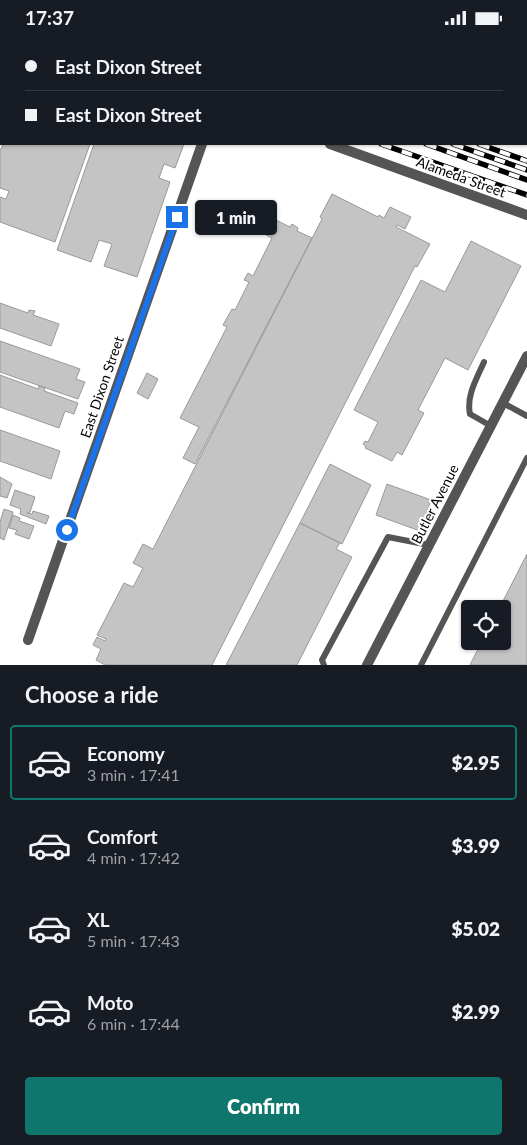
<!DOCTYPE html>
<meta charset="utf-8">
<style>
body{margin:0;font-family:Lato,sans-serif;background:#20242c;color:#f1f3f6;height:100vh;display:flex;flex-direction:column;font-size:19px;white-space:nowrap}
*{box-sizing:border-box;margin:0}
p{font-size:16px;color:#9ea1a6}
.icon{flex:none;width:28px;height:28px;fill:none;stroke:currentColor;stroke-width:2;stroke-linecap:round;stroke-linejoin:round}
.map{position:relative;height:630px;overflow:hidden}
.sheet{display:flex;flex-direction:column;background:#171b24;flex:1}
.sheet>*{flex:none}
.guide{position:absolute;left:0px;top:0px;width:528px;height:110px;box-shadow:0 1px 4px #0004;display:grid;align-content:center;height:110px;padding:0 25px;background:#171b24}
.controls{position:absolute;left:461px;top:565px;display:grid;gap:10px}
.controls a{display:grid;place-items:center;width:50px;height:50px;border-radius:5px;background:#171b24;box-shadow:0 1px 4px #0004;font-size:25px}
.end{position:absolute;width:22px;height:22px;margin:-11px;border:6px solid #1a73e8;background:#fff;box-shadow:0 0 0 2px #fff}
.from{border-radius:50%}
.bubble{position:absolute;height:35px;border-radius:5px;background:#171b24;box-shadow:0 1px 4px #0004;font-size:16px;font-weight:800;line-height:35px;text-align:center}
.guide b{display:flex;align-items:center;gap:18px;height:48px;font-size:19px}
.guide b+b{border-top:1px solid #363941}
.guide i{width:12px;height:12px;background:#f1f3f6}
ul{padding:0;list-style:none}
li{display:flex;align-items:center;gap:15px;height:75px;margin:0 10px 8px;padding:0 15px;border:2px solid transparent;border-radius:5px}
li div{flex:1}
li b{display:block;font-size:19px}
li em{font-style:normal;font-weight:800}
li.current{border-color:#0f766e}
li>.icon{width:45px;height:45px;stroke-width:1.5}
h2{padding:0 25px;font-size:22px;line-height:60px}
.button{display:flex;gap:10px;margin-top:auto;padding:10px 25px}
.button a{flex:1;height:58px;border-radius:5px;background:#0f766e;color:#fff;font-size:20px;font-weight:800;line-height:58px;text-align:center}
.status{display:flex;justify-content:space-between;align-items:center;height:35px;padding:0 25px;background:#171b24;direction:ltr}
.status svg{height:14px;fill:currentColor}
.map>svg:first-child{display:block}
.building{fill:#c4c4c4;stroke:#999}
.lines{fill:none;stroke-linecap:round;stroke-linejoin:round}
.primary-casing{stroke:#dbdbdb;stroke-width:14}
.service{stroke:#555;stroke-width:6}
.minor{stroke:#555;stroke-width:10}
.tertiary{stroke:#555;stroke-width:10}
.primary{stroke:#000;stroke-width:12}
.rail-casing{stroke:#000;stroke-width:5.5}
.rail{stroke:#fff;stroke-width:4;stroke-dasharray:11;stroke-linecap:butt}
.route{stroke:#1a73e8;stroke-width:6}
.labels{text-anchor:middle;stroke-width:4;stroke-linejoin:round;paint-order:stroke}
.street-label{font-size:14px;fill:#000;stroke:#fff}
</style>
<div class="status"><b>17:37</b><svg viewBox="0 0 49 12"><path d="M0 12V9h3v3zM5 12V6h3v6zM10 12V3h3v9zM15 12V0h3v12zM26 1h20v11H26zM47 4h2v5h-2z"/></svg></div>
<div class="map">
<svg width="527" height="630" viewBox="0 0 527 630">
<rect width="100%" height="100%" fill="#fff"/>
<path class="building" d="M382,0H480L479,1Z
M499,0H527V40L526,1H498Z
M3,109H90L55,207L0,187V162L6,164L9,156L0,153V116Z
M94,109H184L175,133L164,129L159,143L170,147L137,242L104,231L112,209L99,205L91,227L57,215Z
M332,159L378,182L379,180L384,183L390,172L411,182L405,194L397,190L396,192L430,209L417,232L415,231L212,630H105L96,625L101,614L93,610L97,602L105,606L106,604L97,600L124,548L133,552L143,533L133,528L143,509L153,514L322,184L320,182Z
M238,166L290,192L292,189L298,193L297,196L312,203L195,429L183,423L199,392L180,383L227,292L223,290L232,274L235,275L249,247L244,245L248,238L253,241L272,203L232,182Z
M471,206L521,231L468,335L445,323L418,375L424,378L402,420L397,417L392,426L365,413L366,411L363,409L365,406L368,407L378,387L354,375L421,245L445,257Z
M0,268L28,278L29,275L35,276L33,280L59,289L51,311L0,293Z
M0,306L80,334L76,344L85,347L78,364L0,337Z
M147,338L158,344L148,364L137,358Z
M0,340L38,354L39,351L45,353L44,356L78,368L74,379L65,376L59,393L0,372Z
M0,395L60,416L51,444L0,426Z
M330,429L371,450L342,509L300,488Z
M0,442L12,449L7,463L0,461Z
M387,449L431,465L420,496L376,480Z
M15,455L35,462L30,477L27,478L32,479L33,476L49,481L46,489L20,479L21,474L10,470Z
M4,474L13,477L4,505L0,503V487Z
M13,480L20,483L19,486L34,491L29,504L15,499L17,495L9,493Z
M300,488L340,508L336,514L352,522L297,630H226Z
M527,519V630H470L482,606H502V574H499Z"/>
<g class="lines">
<defs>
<path id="primary" d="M259,0L263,1
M526,95H527"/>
</defs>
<use href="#primary" class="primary-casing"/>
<path class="service" d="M372,1V0
M488,1V0
M484,327C477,343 466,361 470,379L491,391
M503,368L527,381
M324,630L322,625L388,502L429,510
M421,630L527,423"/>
<path class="minor" d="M28,605L202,109
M367,630L527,321"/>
<path class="tertiary" d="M4,0L8,1
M330,109L527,180"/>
<use href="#primary" class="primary"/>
<defs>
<path id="rail" d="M72,0L76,1
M118,0L122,1
M145,0L149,1
M172,0L176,1
M381,109L527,160
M426,109L527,145
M453,109L527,135
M479,109L527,126"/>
</defs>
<use href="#rail" class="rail-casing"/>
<use href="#rail" class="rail"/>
</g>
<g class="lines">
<path class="route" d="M67,495L177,182"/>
</g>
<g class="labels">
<g class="street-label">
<text transform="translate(461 142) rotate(20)" y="5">Alameda Street</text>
<text transform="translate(102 352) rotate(-71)" y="5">East Dixon Street</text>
<text transform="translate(435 469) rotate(-63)" y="5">Butler Avenue</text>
</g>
</g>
</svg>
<div class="controls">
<a><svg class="icon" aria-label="locate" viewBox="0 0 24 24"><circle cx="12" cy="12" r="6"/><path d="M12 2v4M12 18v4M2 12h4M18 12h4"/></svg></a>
</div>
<i class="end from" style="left:67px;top:495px"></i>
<i class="end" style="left:177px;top:182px"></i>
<div class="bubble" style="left:195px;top:165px;width:82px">1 min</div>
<div class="guide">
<b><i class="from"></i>East Dixon Street</b>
<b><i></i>East Dixon Street</b>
</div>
</div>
<section class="sheet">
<h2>Choose a ride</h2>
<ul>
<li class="current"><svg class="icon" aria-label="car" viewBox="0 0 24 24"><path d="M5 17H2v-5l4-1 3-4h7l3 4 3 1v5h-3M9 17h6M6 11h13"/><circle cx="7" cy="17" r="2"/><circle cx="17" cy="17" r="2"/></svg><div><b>Economy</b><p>3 min · 17:41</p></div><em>$2.95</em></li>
<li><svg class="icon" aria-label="car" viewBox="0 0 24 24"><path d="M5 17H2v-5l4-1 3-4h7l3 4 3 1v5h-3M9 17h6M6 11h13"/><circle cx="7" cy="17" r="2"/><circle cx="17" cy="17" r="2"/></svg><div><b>Comfort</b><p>4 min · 17:42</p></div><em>$3.99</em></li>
<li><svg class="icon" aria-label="car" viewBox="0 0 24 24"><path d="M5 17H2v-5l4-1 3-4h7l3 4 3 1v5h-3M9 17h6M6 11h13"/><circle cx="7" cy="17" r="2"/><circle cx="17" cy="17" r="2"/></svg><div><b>XL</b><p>5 min · 17:43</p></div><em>$5.02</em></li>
<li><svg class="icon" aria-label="car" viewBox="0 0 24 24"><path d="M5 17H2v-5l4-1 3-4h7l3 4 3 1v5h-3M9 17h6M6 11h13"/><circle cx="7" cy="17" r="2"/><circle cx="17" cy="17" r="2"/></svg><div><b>Moto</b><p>6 min · 17:44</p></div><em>$2.99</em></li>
</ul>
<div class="button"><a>Confirm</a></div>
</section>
